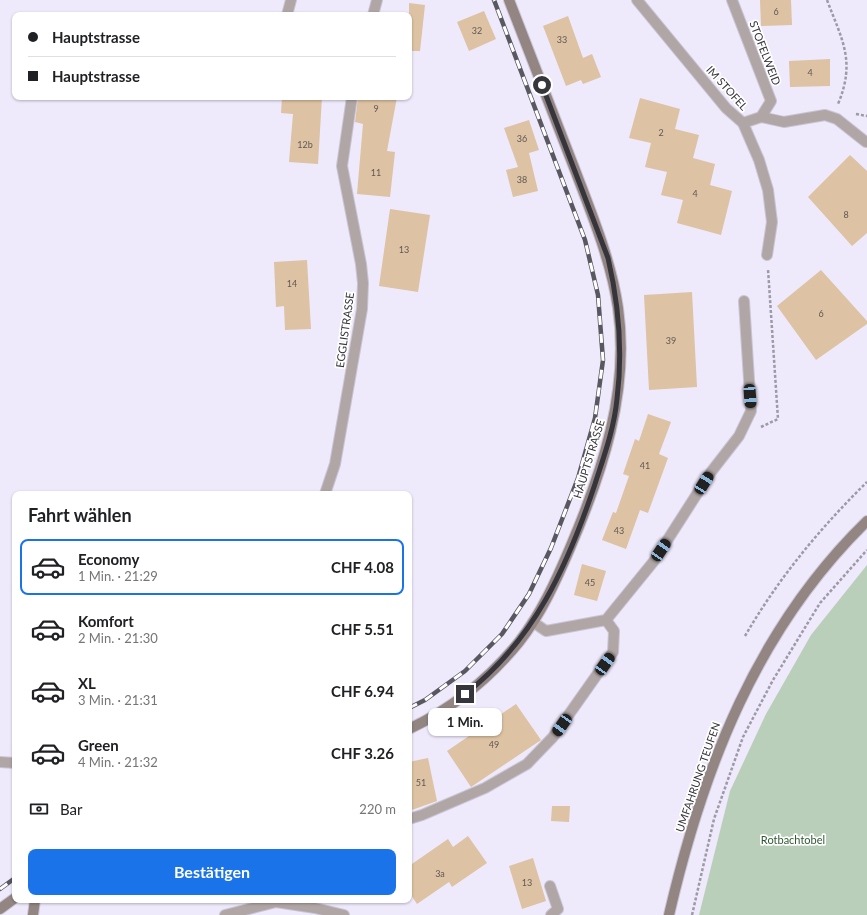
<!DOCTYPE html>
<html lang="de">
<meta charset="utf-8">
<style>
body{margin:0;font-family:Lato,sans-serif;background:#f2f2f2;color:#202124;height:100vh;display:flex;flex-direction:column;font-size:15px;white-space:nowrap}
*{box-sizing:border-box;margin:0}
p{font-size:13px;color:#757577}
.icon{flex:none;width:22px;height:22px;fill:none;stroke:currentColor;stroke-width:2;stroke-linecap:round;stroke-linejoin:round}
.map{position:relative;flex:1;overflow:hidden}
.panel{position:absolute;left:12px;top:491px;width:400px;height:412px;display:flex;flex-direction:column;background:#fff;border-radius:8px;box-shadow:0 1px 3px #0004}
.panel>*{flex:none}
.hud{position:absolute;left:12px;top:12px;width:400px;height:88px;border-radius:8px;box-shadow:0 1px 3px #0004;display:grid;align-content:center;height:88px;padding:0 16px;background:#fff}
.end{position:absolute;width:18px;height:18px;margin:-9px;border:5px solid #37353c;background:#fff;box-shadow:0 0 0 2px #fff}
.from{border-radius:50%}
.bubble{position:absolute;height:28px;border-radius:8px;background:#fff;box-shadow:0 1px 3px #0004;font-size:13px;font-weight:700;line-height:28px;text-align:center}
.car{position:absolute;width:12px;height:24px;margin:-12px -6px;border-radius:5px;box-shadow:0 0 3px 1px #0007;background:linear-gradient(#222 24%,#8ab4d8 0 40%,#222 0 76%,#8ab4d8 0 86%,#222 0)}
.hud b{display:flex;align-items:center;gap:14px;height:38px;font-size:15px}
.hud b+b{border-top:1px solid #e0e0e0}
.hud i{width:10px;height:10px;background:#202124}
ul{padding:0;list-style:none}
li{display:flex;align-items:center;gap:12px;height:56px;margin:0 8px 6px;padding:0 8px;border:2px solid transparent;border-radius:8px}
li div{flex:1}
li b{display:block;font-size:15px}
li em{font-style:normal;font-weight:700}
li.on{border-color:#1a73e8}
li>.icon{width:36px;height:36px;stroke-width:1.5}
h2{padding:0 16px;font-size:18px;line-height:48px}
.pay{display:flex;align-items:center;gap:10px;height:44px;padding:0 16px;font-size:15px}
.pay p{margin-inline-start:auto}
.button{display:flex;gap:8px;margin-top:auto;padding:8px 16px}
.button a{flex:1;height:46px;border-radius:8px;background:#1a73e8;color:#fff;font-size:16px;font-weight:700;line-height:46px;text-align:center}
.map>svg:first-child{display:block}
.green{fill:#b9cfb9}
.building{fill:#ddc2a3}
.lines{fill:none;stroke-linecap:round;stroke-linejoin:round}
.lane-casing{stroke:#c9c5d5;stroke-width:12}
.street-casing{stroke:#c9c5d5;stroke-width:12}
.secondary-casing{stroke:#c9c5d5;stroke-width:12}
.path{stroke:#9d99a6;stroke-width:2.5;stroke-dasharray:3 2;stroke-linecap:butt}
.lane{stroke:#b0a6a5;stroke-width:10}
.street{stroke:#b0a6a5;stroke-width:10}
.secondary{stroke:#928582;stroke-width:10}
.rail-casing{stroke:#595760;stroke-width:4.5}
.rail{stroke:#fff;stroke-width:3;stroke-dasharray:9;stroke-linecap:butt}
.route{stroke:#37353c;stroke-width:5}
.labels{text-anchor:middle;stroke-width:3.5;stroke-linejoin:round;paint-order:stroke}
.number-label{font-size:9px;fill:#605856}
.street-label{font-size:11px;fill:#37353c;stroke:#fff}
.park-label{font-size:11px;fill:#2d5830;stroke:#fff}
</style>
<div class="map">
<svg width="867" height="915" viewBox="0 0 867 915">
<rect width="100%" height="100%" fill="#eee9fb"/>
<path class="green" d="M867,565V915H699L730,791L766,714L811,635Z"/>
<path class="building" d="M760,0H791L792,25L761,26Z
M409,3L425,5L420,51H409Z
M484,11L496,39L469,51L457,22Z
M568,16L583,58L592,54L601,77L583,84L581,80L566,86L543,26Z
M830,59V86L790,87L789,61Z
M282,97H322L318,164L289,162L293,114L281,113Z
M358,97H397L387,151L395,152L390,197L357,194L363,124L355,122Z
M640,98L680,109L675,129L699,135L693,158L715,164L710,185L732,191L721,235L677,223L683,200L661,195L667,172L645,167L651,143L629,138Z
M529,120L539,150L529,153L538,191L513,197L506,170L518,167L504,128Z
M850,155L867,171V233L852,246L808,197Z
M390,209L430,215L418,292L379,286Z
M307,260L311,329L285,330L284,306L276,307L274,262Z
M821,270L867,321V324L816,360L777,306Z
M692,292L697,387L649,390L644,295Z
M648,414L671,422L659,454L668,458L648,513L640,510L626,549L602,540L613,512L616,513L629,476L623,474L635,439L639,441Z
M582,564L606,571L597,601L574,595Z
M516,704L541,740L471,787L447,751Z
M428,758L437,801L409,811V762Z
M552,806H570L569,822L551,821Z
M468,836L487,863L452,887L449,882L417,904L409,892V866L448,839L453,847Z
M533,858L546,901L522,909L509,866Z"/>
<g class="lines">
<defs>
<path id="lane" d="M761,117L784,122L825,115L837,119L866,142
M533,622L546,631L606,620L654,561L711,472L739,436L751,411L744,301
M409,819L422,815L485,788L527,764L553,737L613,652L614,631L606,620"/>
<path id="street" d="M637,0L726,108L743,123L759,160L768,190L772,222L767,255
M732,0L771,101L761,117L743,123
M287,15L291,0
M373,15L377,0
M325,494L335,464L362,309L363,283L361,264L342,166L352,97
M0,762L15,763
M550,886L558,909L551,915
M225,915L276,902L315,908L344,915"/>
<path id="secondary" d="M409,729C451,709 489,679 519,642C541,614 556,581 570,548C602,473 630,391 618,308C611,260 592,215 575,170C553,113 531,57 509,0
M0,909L15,898
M33,915L35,900
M669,915C703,768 757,628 867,521"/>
</defs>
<use href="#lane" class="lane-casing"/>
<use href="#street" class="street-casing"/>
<use href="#secondary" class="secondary-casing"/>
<path class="path" d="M827,0C842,40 856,61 838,104
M856,114L867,116
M761,427L778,419L768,269
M745,636C778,579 820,528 867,482
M692,915L714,819L743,737L773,680L820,603L867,550"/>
<use href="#lane" class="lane"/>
<use href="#street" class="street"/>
<use href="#secondary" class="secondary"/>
<defs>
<path id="rail" d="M409,708L425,700L465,671L502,634L529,594L551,548L578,478L595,418L603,360L598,295L585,240L494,0
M0,889L15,878"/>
</defs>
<use href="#rail" class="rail-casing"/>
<use href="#rail" class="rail"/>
</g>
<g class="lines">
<path class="route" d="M465,694C534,641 568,565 595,484C604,456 614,429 617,399C623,351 619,305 608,258L542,85"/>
</g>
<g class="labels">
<g class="number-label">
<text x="776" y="15">6</text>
<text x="477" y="34">32</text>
<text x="562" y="43">33</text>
<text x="810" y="76">4</text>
<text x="376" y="112">9</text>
<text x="661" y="136">2</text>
<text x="522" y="142">36</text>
<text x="305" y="148">12b</text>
<text x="376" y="176">11</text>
<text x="522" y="183">38</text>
<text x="695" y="197">4</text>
<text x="846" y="218">8</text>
<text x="404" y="253">13</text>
<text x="292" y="287">14</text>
<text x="821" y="317">6</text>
<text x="671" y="344">39</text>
<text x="645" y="469">41</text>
<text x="619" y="534">43</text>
<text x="590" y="586">45</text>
<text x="494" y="748">49</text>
<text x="421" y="786">51</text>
<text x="440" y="877">3a</text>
<text x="527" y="886">13</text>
</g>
<g class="street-label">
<text transform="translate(765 53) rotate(69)" y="4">STOFELWEID</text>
<text transform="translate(727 88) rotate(48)" y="4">IM STOFEL</text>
<text transform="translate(345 330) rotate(-82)" y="4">EGGLISTRASSE</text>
<text transform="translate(589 459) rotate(-73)" y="4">HAUPTSTRASSE</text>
<text transform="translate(698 777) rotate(-71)" y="4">UMFAHRUNG TEUFEN</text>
</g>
<g class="park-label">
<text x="793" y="844">Rotbachtobel</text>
</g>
</g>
</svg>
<i class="end from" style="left:542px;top:85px"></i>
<i class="end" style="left:465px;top:694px"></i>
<div class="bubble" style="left:428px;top:708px;width:74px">1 Min.</div>
<i class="car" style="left:750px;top:396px;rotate:176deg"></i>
<i class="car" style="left:704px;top:483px;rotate:32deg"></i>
<i class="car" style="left:661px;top:550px;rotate:34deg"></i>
<i class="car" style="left:605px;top:664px;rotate:35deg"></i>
<i class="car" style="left:562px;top:725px;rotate:215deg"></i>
<div class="hud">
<b><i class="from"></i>Hauptstrasse</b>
<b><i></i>Hauptstrasse</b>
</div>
<section class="panel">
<h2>Fahrt wählen</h2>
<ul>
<li class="on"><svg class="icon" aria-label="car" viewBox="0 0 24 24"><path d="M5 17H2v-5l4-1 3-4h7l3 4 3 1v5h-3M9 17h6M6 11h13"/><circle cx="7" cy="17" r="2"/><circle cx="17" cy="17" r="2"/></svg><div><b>Economy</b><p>1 Min. · 21:29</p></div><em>CHF 4.08</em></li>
<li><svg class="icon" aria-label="car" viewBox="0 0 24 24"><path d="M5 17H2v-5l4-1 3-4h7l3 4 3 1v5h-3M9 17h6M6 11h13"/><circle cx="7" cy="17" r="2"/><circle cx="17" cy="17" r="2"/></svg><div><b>Komfort</b><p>2 Min. · 21:30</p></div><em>CHF 5.51</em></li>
<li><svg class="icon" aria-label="car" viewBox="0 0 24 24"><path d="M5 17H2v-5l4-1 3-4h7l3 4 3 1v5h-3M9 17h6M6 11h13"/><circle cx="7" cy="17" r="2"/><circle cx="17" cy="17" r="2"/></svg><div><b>XL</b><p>3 Min. · 21:31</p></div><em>CHF 6.94</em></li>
<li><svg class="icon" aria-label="car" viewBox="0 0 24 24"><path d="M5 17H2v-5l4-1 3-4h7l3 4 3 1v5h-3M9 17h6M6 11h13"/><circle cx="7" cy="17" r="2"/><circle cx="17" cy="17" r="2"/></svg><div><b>Green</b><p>4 Min. · 21:32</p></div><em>CHF 3.26</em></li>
</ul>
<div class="pay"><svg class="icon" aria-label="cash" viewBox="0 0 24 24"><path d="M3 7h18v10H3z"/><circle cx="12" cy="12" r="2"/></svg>Bar<p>220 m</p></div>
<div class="button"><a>Bestätigen</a></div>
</section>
</div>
